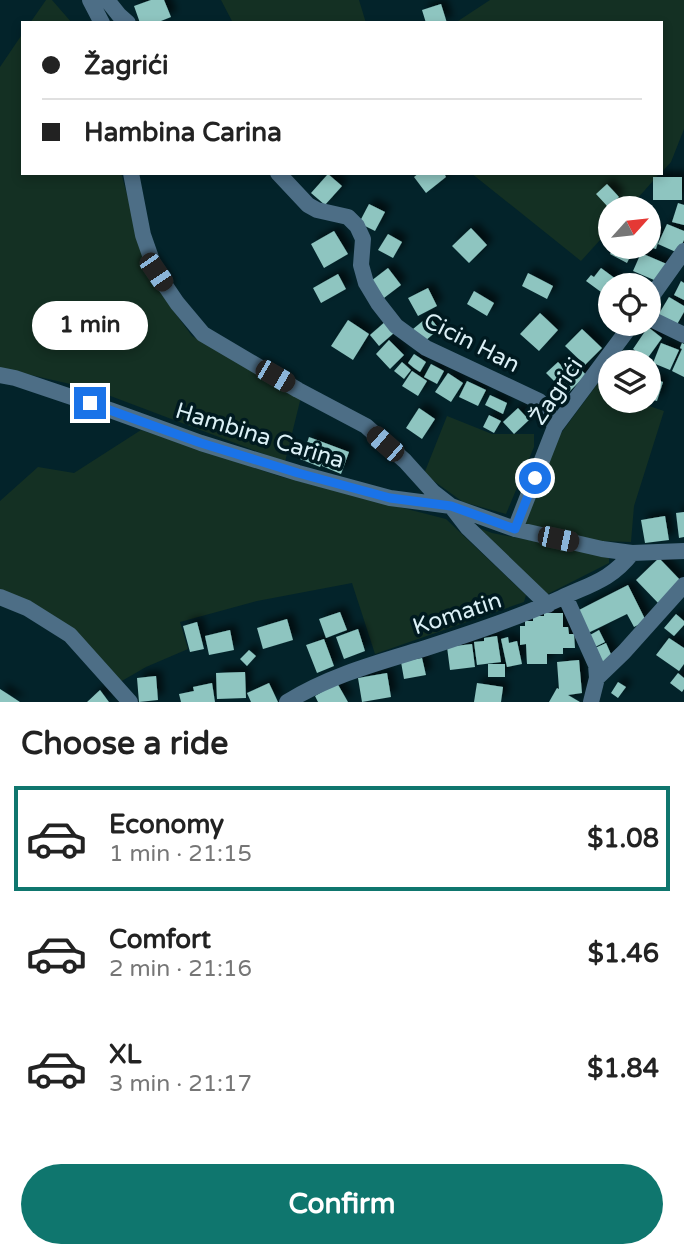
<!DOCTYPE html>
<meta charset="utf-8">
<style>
body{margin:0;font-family:"Varela Round",sans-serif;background:#f2f2f2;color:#222;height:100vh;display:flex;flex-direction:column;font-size:26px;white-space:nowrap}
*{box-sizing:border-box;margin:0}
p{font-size:23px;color:#767676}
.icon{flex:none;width:38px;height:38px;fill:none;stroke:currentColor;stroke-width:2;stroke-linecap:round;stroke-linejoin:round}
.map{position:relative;height:702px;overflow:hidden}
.drawer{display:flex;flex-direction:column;background:#fff;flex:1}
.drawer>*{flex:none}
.guide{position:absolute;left:21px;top:21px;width:642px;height:154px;border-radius:0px;box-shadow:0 4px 10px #0003;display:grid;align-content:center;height:154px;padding:0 21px;background:#fff}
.needle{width:46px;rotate:63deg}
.controls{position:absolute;left:598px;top:196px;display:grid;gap:14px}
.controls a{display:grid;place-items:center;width:63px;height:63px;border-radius:50%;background:#fff;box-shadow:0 4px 10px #0003;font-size:35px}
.end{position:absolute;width:32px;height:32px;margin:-16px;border:9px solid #1a73e8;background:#fff;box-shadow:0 0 0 4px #fff}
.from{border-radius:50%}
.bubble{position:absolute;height:49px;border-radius:24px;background:#fff;box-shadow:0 4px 10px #0003;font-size:23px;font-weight:700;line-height:49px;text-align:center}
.car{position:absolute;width:21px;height:42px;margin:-21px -10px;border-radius:9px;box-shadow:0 0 5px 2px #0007;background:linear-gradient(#222 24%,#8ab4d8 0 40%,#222 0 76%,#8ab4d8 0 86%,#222 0)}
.guide b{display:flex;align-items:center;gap:24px;height:66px;font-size:26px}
.guide b+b{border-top:2px solid #e0e0e0}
.guide i{width:18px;height:18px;background:#222}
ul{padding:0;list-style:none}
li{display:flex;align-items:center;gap:21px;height:105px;margin:0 14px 10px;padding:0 7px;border:4px solid transparent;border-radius:0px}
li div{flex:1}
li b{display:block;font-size:26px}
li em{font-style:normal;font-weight:700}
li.active{border-color:#0f766e}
li>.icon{width:63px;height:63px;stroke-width:1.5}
h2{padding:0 21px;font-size:32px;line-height:84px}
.button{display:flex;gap:14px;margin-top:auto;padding:14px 21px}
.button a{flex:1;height:80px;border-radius:42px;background:#0f766e;color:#fff;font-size:28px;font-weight:700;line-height:80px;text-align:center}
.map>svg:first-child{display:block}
.green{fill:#143023}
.building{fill:#8ec5c0;filter:url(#shadow)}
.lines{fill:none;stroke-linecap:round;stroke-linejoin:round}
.minor{stroke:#4d6e86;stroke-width:16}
.route{stroke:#1a73e8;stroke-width:9}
.labels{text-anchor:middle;stroke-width:7;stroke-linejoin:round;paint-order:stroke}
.street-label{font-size:23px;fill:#dbf0f6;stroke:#001a20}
</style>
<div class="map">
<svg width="684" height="702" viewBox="0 0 684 702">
<defs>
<filter id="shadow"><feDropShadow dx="6" dy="-6" stdDeviation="3.5" flood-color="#0009"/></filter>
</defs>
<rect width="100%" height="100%" fill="#03232a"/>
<path class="green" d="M46,0H52L72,23H30Z
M221,0H359L366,23H233Z
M490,0H684V129L671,162L662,172V23H455Z
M23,33V173H121L147,265L170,306L192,336L301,397L285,462L92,389L0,368V67Z
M471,173H660L629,208H611V228L581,261Z
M598,383L611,389V401H634L664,411L634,506L631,542L597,541L527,527L525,521L559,436Z
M447,416L492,434H534V447L506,514L463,502L424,474Z
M141,430L282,477L446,519L526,595L524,602L375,654L352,583L257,601L180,622L188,649L146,667L120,682L0,592V501L38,467L74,473Z
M471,525L492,533L602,554L609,558V563L542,597Z"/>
<path class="building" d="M151,0H164L171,17L156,23H140L134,6Z
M441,4L447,23H426L422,10Z
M419,173H444L446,177L426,193L414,177Z
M328,174L342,186L325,205L311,193Z
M653,177H682V200H653Z
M607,184L619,197L608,207L596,194Z
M678,203L684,205V225L672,222Z
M369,204L385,212L375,231L359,223Z
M667,224L684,231V240L678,253L658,244Z
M471,228L487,245L469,263L452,246Z
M334,231L348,254L324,268L311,244Z
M649,232L660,236L656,249L649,247Z
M388,234L402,242L393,258L378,250Z
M614,247H635L627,263L610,254Z
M641,253L669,265L661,283L633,271Z
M388,268L401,285L384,298L371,281Z
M601,268L624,285H611V290L605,286L601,292L586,281L591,275L594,277Z
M528,273L553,286L547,299L522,286Z
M338,274L346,289L321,303L313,288Z
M681,281L684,283V300L674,295Z
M428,288L437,306L418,316L408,298Z
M474,291L494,303L487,316L467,304Z
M669,297L684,306V312L675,328L657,317Z
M540,313L558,330L539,351L520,334Z
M429,316L439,329L424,342L413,329Z
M348,320L369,334L353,360L331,346Z
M386,321L395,332L379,346L370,335Z
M648,327L662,338L647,359L633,349Z
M582,329L602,348L585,365L565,346Z
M389,340L404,355L390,369L376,354Z
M661,343L679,350L670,370L653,363Z
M682,343L684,344V377L672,371L682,349L680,348Z
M414,354L426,362L420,372L414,368L416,365L414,368L408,363Z
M573,361L586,375L567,394L546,373L558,362L565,369Z
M402,362L411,370L404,379L394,371Z
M431,364L444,371L437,384L424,377Z
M412,371L427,381L418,396L402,386Z
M448,373L463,383L451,402L435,392Z
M649,378L663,382L657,401L649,399Z
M467,381L486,390L478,406L459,397Z
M490,395L507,403L503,414L485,405Z
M419,408L435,419L422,439L406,428Z
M518,408L529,420L514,434L503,422Z
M489,415L501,421L494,433L483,427Z
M309,437L349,452L341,474L322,466L325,457L305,449Z
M304,451L324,458L320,467L300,459Z
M684,512V537L679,538L676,513Z
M665,516L669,540L645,543L641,520Z
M659,558L682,582L659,604L636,580Z
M628,585L646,621L634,627L627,614L588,633L577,611Z
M340,612L347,630L326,638L319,619Z
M544,613H563V627H568L569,634H574L575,648H563V654H547V664H527L526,644L520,645V626H525V621H533V616H544Z
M676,614L684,621V625L674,636L664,628Z
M287,619L293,640L263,649L257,628Z
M197,622L204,649L190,652L183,626Z
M358,629L365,651L344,659L336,637Z
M230,630L234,650L209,655L205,636Z
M599,630L605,642L595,647L590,635Z
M497,636L501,662L477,665L474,642L484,641V638Z
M508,637L509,643L517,641L522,664L507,667L501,639Z
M669,638L684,648V664L679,671L656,655Z
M324,639L334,666L317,673L306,645Z
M606,643L614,661L603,665L595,648Z
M472,644L475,667L450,670L447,647Z
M249,650L256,656L247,666L240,659Z
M422,658L426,675L404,679L401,662Z
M579,660L582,693L568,695L580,702H549L557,688L559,689L557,662Z
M488,664H505V677H488Z
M245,672L246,698L217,699L216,673Z
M387,673L391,697L362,702L358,678Z
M678,673L684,678V689L682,692L670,683Z
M156,676L158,700L139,702L137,678Z
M618,682L626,687L618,698L611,693Z
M212,683L215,702H181L179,694L194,691L193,687Z
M269,683L278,702H251L247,693Z
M337,683L348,702H318L315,696Z
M477,683L503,687L501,702H474Z
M0,689L20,702H0Z
M100,690L109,702H87Z"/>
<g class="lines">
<path class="minor" d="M90,0L102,23
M107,0L119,15L128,23
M131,173L143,235L156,272L177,303L203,334L298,390L366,426L405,461L433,492L451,506L468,528L548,605
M278,173L308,205L317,210L348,217L357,226L363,239L361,265L366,283L378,303L396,326L426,348L539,401L549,412L555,427
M649,300L684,251
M649,318L684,335
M0,375L15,378L110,410L201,443L298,473L390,498L451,506L515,529L602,549L632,553L684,551
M515,529L555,427L632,324
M565,596L596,665L597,678L591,702
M0,597L27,608L70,635L130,702
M597,678L624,652L684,585
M287,702C331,675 377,663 426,648C472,633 517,618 561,598C591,584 611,580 632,553"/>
</g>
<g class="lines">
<path class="route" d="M90,403L201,443L298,473L390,498L451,506L515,529L535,478"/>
</g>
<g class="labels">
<g class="street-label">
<text transform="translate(472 342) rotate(27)" y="8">Cicin Han</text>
<text transform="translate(556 391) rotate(-56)" y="8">Žagrići</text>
<text transform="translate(260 435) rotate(17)" y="8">Hambina Carina</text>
<text transform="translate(457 613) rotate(-18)" y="8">Komatin</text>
</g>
</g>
</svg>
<div class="controls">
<a><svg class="needle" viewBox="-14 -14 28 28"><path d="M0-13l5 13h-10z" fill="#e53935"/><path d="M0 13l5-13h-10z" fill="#767676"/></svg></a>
<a><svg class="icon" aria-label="locate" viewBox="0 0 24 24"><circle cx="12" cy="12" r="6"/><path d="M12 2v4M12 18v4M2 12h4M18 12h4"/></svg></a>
<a><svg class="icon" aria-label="layers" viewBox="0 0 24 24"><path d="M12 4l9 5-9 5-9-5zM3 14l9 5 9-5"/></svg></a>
</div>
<i class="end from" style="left:535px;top:478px"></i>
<i class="end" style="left:90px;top:403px"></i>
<div class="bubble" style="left:32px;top:301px;width:116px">1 min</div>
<i class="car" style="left:156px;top:272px;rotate:146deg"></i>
<i class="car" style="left:275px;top:376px;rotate:120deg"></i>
<i class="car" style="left:385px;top:444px;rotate:311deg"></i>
<i class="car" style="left:558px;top:539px;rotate:102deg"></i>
<div class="guide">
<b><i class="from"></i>Žagrići</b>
<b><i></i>Hambina Carina</b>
</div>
</div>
<section class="drawer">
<h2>Choose a ride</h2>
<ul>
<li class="active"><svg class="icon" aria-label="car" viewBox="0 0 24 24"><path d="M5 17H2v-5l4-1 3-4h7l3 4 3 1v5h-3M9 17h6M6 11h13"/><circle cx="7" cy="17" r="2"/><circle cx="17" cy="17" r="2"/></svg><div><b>Economy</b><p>1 min · 21:15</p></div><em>$1.08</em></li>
<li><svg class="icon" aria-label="car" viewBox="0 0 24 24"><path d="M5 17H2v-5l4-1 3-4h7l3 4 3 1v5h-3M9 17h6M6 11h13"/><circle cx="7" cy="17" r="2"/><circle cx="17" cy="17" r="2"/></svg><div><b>Comfort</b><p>2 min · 21:16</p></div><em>$1.46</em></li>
<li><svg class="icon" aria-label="car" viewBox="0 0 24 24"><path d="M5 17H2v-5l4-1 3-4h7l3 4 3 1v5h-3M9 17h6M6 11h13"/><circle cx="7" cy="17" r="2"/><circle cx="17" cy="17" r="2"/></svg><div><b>XL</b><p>3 min · 21:17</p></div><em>$1.84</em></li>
</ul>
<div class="button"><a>Confirm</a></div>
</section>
